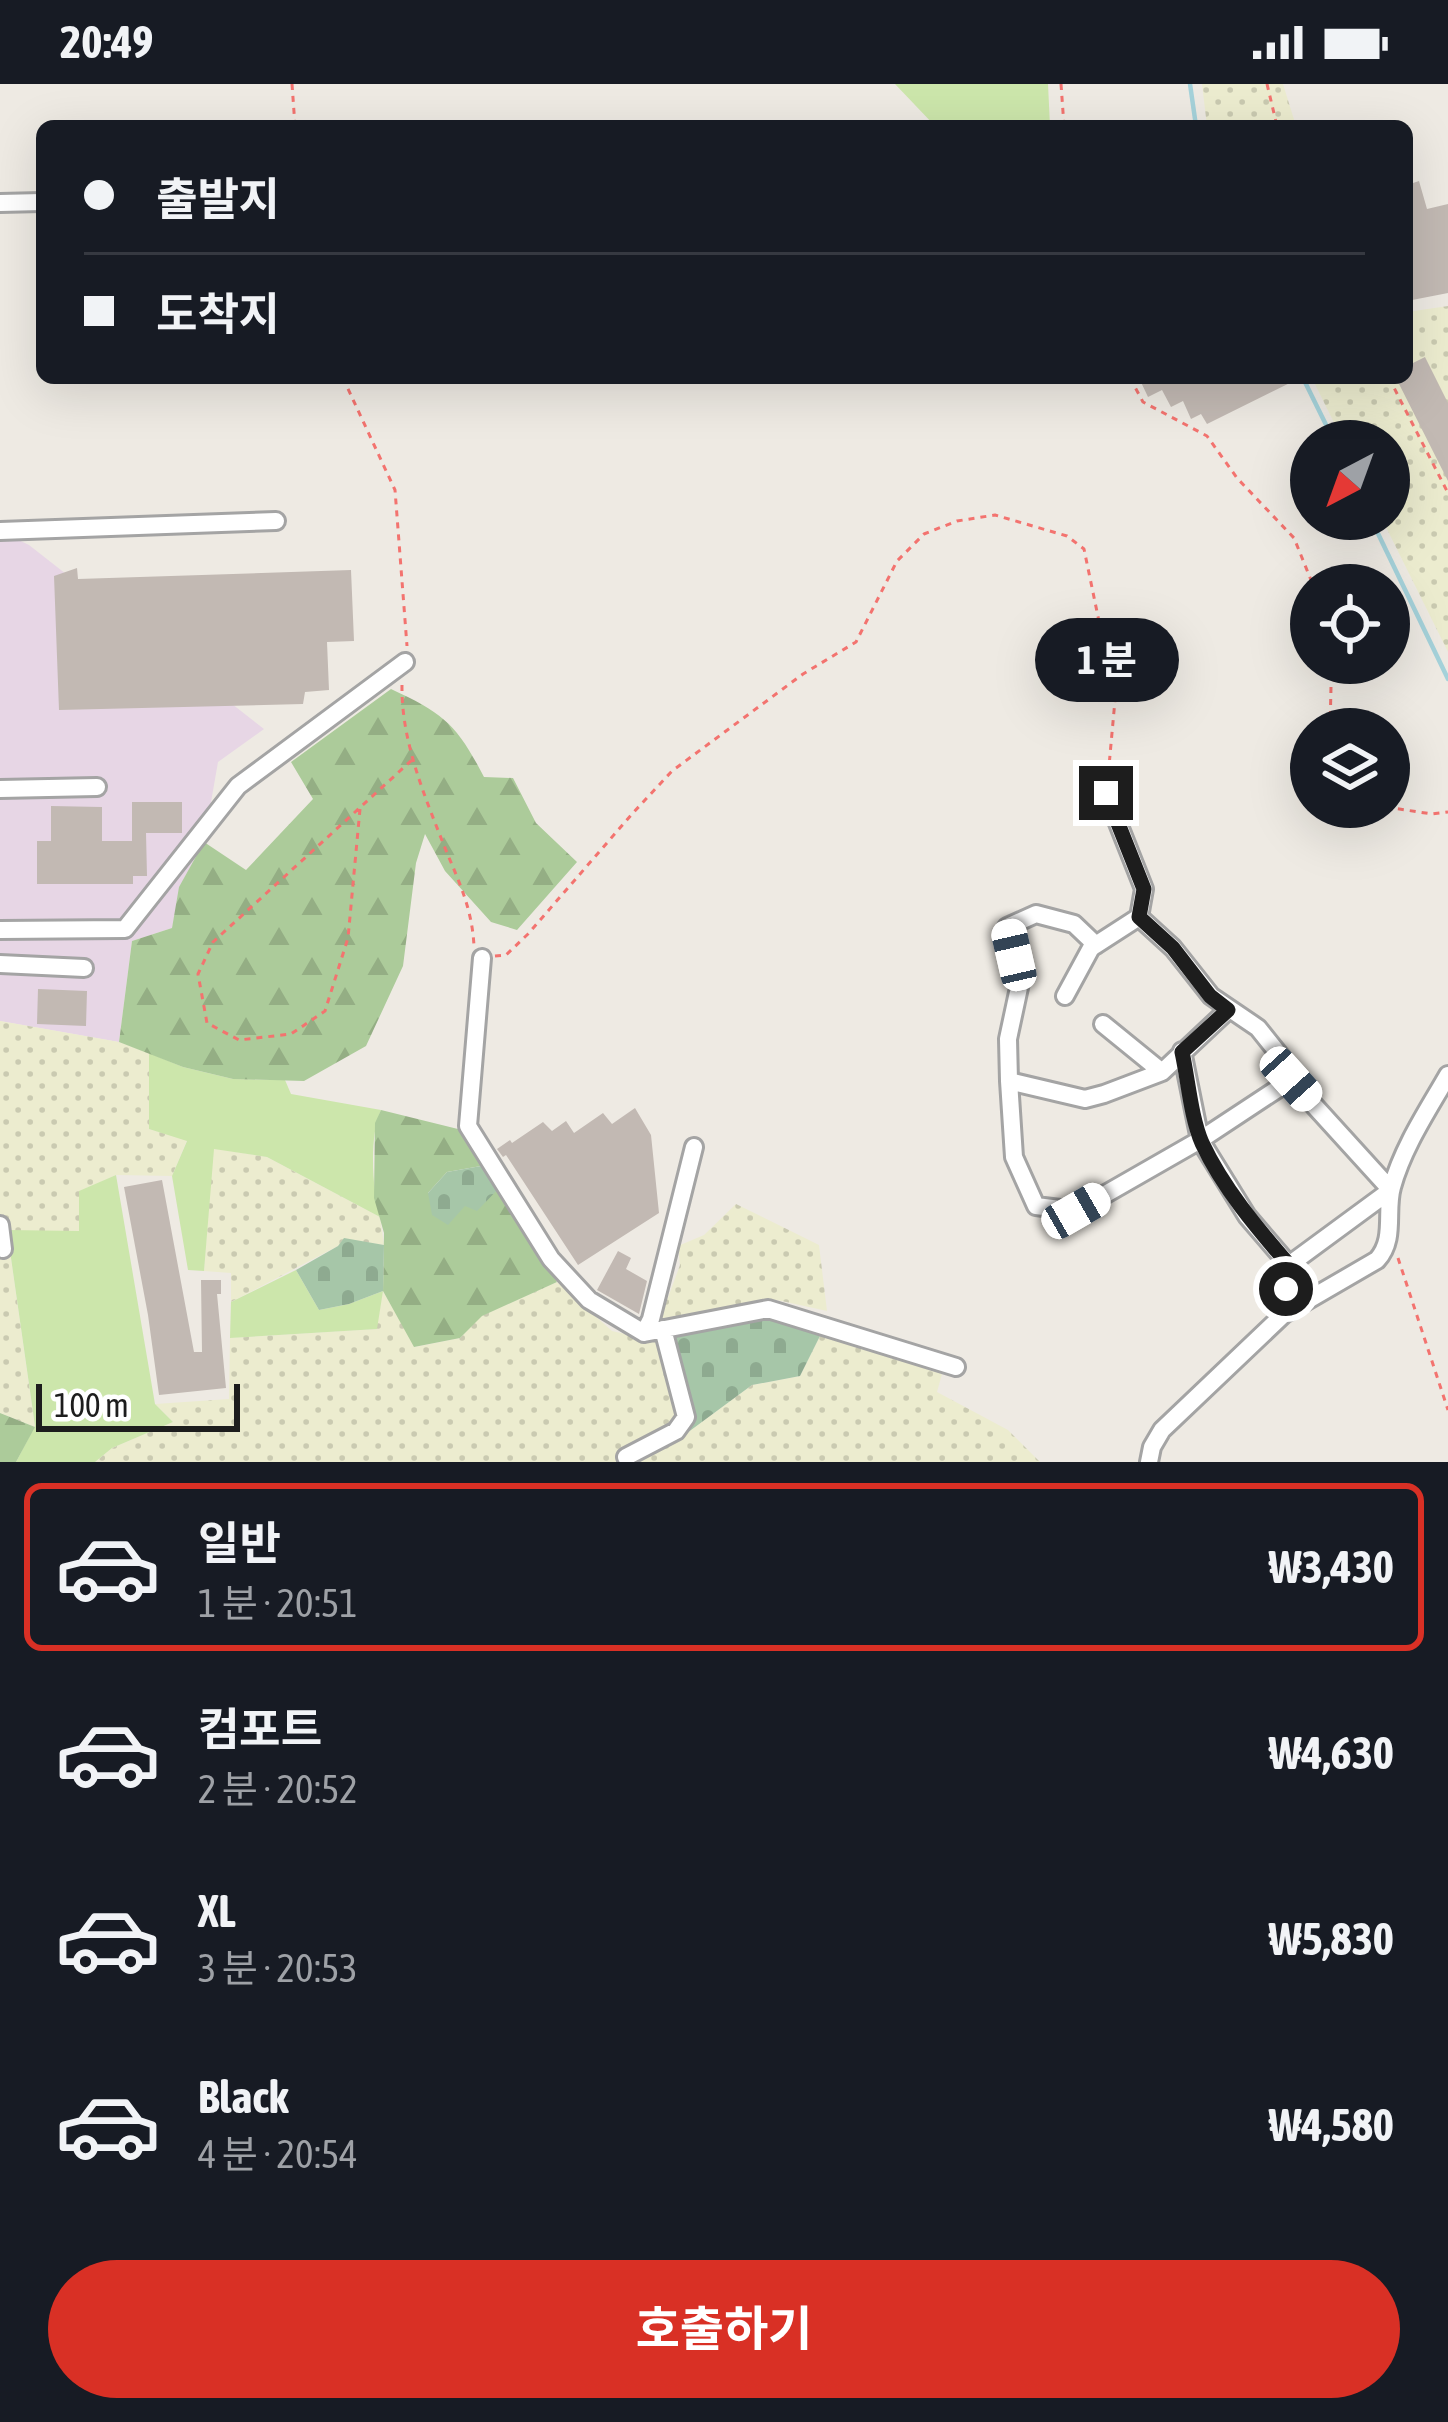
<!DOCTYPE html>
<html lang="ko">
<meta charset="utf-8">
<style>
body{margin:0;font-family:"Asap Condensed","Noto Sans KR",sans-serif;background:#20242c;color:#f1f3f6;height:100vh;display:flex;flex-direction:column;font-size:45px;white-space:nowrap}
*{box-sizing:border-box;margin:0}
p{font-size:39px;color:#9ea1a6}
.icon{flex:none;width:66px;height:66px;fill:none;stroke:currentColor;stroke-width:2;stroke-linecap:round;stroke-linejoin:round}
.map{position:relative;height:1378px;overflow:hidden}
.panel{display:flex;flex-direction:column;background:#171b24;flex:1}
.panel>*{flex:none}
.top-card{position:absolute;left:36px;top:36px;width:1377px;height:264px;border-radius:18px;box-shadow:0 12px 48px #0002;display:grid;align-content:center;height:264px;padding:0 48px;background:#171b24}
.needle{width:78px;rotate:221deg}
.controls{position:absolute;left:1290px;top:336px;display:grid;gap:24px}
.controls a{display:grid;place-items:center;width:120px;height:120px;border-radius:50%;background:#171b24;box-shadow:0 12px 48px #0002;font-size:60px}
.scale{position:absolute;left:36px;bottom:30px;width:204px;box-sizing:border-box;padding-left:12px;border:6px solid #1d1d1d;border-top:0;font-size:33px;line-height:42px;white-space:nowrap;color:#1d1d1d;-webkit-text-stroke:9px #fff;paint-order:stroke}
.end{position:absolute;width:54px;height:54px;margin:-27px;border:15px solid #1d1d1d;background:#fff;box-shadow:0 0 0 6px #fff}
.from{border-radius:50%}
.bubble{position:absolute;height:84px;border-radius:42px;background:#171b24;box-shadow:0 12px 48px #0002;font-size:39px;font-weight:700;line-height:84px;text-align:center}
.car{position:absolute;width:36px;height:72px;margin:-36px -18px;border-radius:15px;box-shadow:0 0 9px 3px #0007;background:linear-gradient(#fff 24%,#345 0 40%,#fff 0 76%,#345 0 86%,#fff 0)}
.top-card b{display:flex;align-items:center;gap:42px;height:114px;font-size:45px}
.top-card b+b{border-top:3px solid #363941}
.top-card i{width:30px;height:30px;background:#f1f3f6}
ul{padding:21px 0 0;list-style:none}
li{display:flex;align-items:center;gap:36px;height:168px;margin:0 24px 18px;padding:0 24px;border:6px solid transparent;border-radius:18px}
li div{flex:1}
li b{display:block;font-size:45px}
li em{font-style:normal;font-weight:700}
li.current{border-color:#d93025}
li>.icon{width:108px;height:108px;stroke-width:1.5}
.action{display:flex;gap:24px;margin-top:auto;padding:24px 48px}
.action a{flex:1;height:138px;border-radius:72px;background:#d93025;color:#fff;font-size:48px;font-weight:700;line-height:138px;text-align:center}
.status{display:flex;justify-content:space-between;align-items:center;height:84px;padding:0 60px;background:#171b24;direction:ltr}
.status svg{height:33px;fill:currentColor}
.map>svg:first-child{display:block}
.industrial{fill:#e7d6e5}
.farmland{fill:url(#farmland-dots)}
.grass{fill:#cce6ab}
.forest{fill:url(#forest-firs)}
.cemetery{fill:url(#cemetery-stones)}
.lines{fill:none;stroke-linecap:round;stroke-linejoin:round}
.stream{stroke:#a5d2da;stroke-width:4.5}
.building{fill:#c2b9b3}
.minor-casing{stroke:#a4a4a4;stroke-width:22}
.path{stroke:#f3736f;stroke-width:3;stroke-dasharray:6 6;stroke-linecap:butt}
.minor{stroke:#fff;stroke-width:16}
.route{stroke:#1d1d1d;stroke-width:15}
</style>
<div class="status"><b>20:49</b><svg viewBox="0 0 49 12"><path d="M0 12V9h3v3zM5 12V6h3v6zM10 12V3h3v9zM15 12V0h3v12zM26 1h20v11H26zM47 4h2v5h-2z"/></svg></div>
<div class="map">
<svg width="1448" height="1378" viewBox="0 0 1448 1378">
<defs>
<pattern id="farmland-dots" width="8" height="8" patternUnits="userSpaceOnUse" patternTransform="scale(3)"><rect width="8" height="8" fill="#ececcf"/><path d="M2 2h.1M6 6h.1" fill="none" stroke="#cacab1" stroke-width="1.8" stroke-linecap="round"/></pattern>
<pattern id="forest-firs" width="22" height="20" patternUnits="userSpaceOnUse" patternTransform="scale(3)"><rect width="22" height="20" fill="#accb9a"/><path d="M5 1l3.5 6h-7zM16 11l3.5 6h-7z" fill="#94ae84"/></pattern>
<pattern id="cemetery-stones" width="16" height="16" patternUnits="userSpaceOnUse" patternTransform="scale(3)"><rect width="16" height="16" fill="#a6c6a8"/><path d="M2 7V4a2 2 0 0 1 4 0v3zM10 15v-3a2 2 0 0 1 4 0v3z" fill="#8eaa90"/></pattern>
</defs>
<rect width="100%" height="100%" fill="#eeeae3"/>
<path class="industrial" d="M0,447L29,461L264,645L218,678L204,758L180,802L172,844L132,857L119,958L0,937Z"/>
<path class="farmland" d="M1202,0H1283L1296,42H1207Z
M1448,222V568L1382,435H1389V357H1343L1312,294H1407V228Z
M0,937L119,958L149,969V1045L187,1056L172,1092L116,1091L80,1107V1147H7L35,1343L0,1329Z
M213,1064L267,1073L380,1133L384,1161L344,1155L338,1162L231,1218V1189L204,1187Z
M736,1120L819,1161L827,1227L777,1216L659,1238L680,1181L678,1162L704,1151Z
M557,1198L612,1247L656,1257L687,1349L752,1301L800,1292L824,1244L942,1290L937,1308L1008,1346L1040,1378H95L112,1364L173,1338L155,1320L229,1315L230,1254L376,1245L383,1207L415,1263L460,1254L481,1232Z"/>
<path class="grass" d="M895,0H1048L1050,42H935Z
M149,969L183,983L233,995L285,996L291,1010L381,1026C369,1052 372,1105 380,1133L267,1073L214,1065L204,1187L188,1186L172,1092L187,1057L149,1045Z
M116,1091L155,1320L173,1338L112,1364L95,1378H16L35,1342L7,1146L79,1147V1107Z
M296,1186L319,1226L349,1220L383,1207L377,1245L230,1254L231,1218Z"/>
<path class="forest" d="M391,605C445,630 457,641 484,693L513,694L536,739L577,778L517,846L491,838L445,787L425,750L416,779L403,882L366,962L304,997L233,995L183,983L119,958L132,857L172,844L179,803L204,758L246,786L313,715L291,678Z
M381,1026L462,1046L481,1082L447,1088L428,1109L465,1121L498,1104L557,1198L482,1232L460,1254L414,1263L383,1207L384,1149L374,1114L375,1039Z
M0,1329L35,1343L16,1378H0Z"/>
<path class="cemetery" d="M481,1082L504,1099L477,1127L465,1122L448,1141L432,1131L428,1109L447,1088Z
M344,1154L384,1161L383,1207L349,1220L319,1226L296,1186L338,1162Z
M770,1232L824,1244L800,1292L752,1301L687,1349L656,1257Z"/>
<g class="lines">
<path class="stream" d="M1190,0L1196,42
M1303,294L1334,357
M1371,435L1448,595"/>
</g>
<path class="building" d="M1419,97L1427,125L1448,120V209L1407,217V101Z
M1425,273L1448,319V397L1396,294H1407V282Z
M1139,294H1300L1207,340L1201,330L1191,335L1183,317L1171,323L1162,306L1148,313Z
M77,484L78,495L351,486L354,557L327,558L329,606L305,608L303,620L59,626L54,492Z
M132,718H182V749H146L147,792H133V800H37V757H51V722L102,723V757H132Z
M38,905L87,907L86,942L37,940Z
M635,1024L651,1051L659,1129L578,1181L506,1071L503,1073L497,1065L510,1056L512,1059L543,1038L552,1047L566,1037L574,1049L603,1029L612,1040Z
M162,1096L194,1268H202L201,1196H221V1210H217L226,1304L159,1311L148,1231L124,1103Z
M618,1167L631,1174L626,1185L647,1197L639,1230L597,1206Z"/>
<g class="lines">
<defs>
<path id="minor" d="M0,119L42,118
M0,447L276,437
M0,705L97,703
M1106,709L1144,805L1139,833L1173,864L1211,912L1258,944L1282,974L1291,996L1391,1106L1289,1181
M0,846L125,845L238,702L405,578
M482,874L468,1042L551,1175L589,1216L644,1249L651,1235L694,1063
M0,880L84,884
M1065,912L1091,864L1139,833
M1228,926L1162,988L1104,1010L1085,1015L1009,997L1014,1073L1036,1122L1076,1127L1200,1056L1291,996
M1103,940L1162,988
M1182,967L1200,1056L1247,1132L1289,1181L1284,1230
M1009,997L1008,955L1020,899L1007,843L1036,830L1074,840L1096,861
M0,1141L3,1165
M644,1249L768,1225L956,1283
M626,1373L676,1347L686,1333L663,1245
M1149,1378L1152,1363L1162,1346L1284,1230L1377,1176C1396,1155 1385,1128 1392,1103C1403,1063 1428,1026 1448,991"/>
</defs>
<use href="#minor" class="minor-casing"/>
<path class="path" d="M292,0L295,42
M1061,0L1064,42
M1267,0L1277,42
M343,294L395,406L407,562
M1130,294L1143,318L1207,352L1237,394L1294,454L1313,501
M1389,294L1448,409
M402,601C401,657 425,713 445,764C459,798 472,824 474,862
M1330,645L1331,603L1340,579
M1386,723L1432,730L1448,728
M360,725L348,854L325,927L291,950L239,956L207,939L198,890L213,858L413,675
M495,872L506,871L528,850L632,730L672,687L803,590L856,558L897,477L924,450L957,437L995,431L1067,452L1084,465L1101,547L1118,583L1108,693
M1398,1174L1448,1326"/>
<use href="#minor" class="minor"/>
</g>
<g class="lines">
<path class="route" d="M1106,709L1144,805L1139,833L1173,864L1210,912L1228,926L1182,968C1188,995 1191,1034 1202,1059C1223,1104 1257,1144 1289,1181L1286,1205"/>
</g>
</svg>
<div class="controls">
<a><svg class="needle" viewBox="-14 -14 28 28"><path d="M0-13l5 13h-10z" fill="#e53935"/><path d="M0 13l5-13h-10z" fill="#9ea1a6"/></svg></a>
<a><svg class="icon" aria-label="locate" viewBox="0 0 24 24"><circle cx="12" cy="12" r="6"/><path d="M12 2v4M12 18v4M2 12h4M18 12h4"/></svg></a>
<a><svg class="icon" aria-label="layers" viewBox="0 0 24 24"><path d="M12 4l9 5-9 5-9-5zM3 14l9 5 9-5"/></svg></a>
</div>
<div class="scale">100 m</div>
<i class="end from" style="left:1286px;top:1205px"></i>
<i class="end" style="left:1106px;top:709px"></i>
<div class="bubble" style="left:1035px;top:534px;width:144px">1 분</div>
<i class="car" style="left:1014px;top:871px;rotate:347deg"></i>
<i class="car" style="left:1291px;top:995px;rotate:138deg"></i>
<i class="car" style="left:1076px;top:1127px;rotate:60deg"></i>
<div class="top-card">
<b><i class="from"></i>출발지</b>
<b><i></i>도착지</b>
</div>
</div>
<section class="panel">
<ul>
<li class="current"><svg class="icon" aria-label="car" viewBox="0 0 24 24"><path d="M5 17H2v-5l4-1 3-4h7l3 4 3 1v5h-3M9 17h6M6 11h13"/><circle cx="7" cy="17" r="2"/><circle cx="17" cy="17" r="2"/></svg><div><b>일반</b><p>1 분 · 20:51</p></div><em>₩3,430</em></li>
<li><svg class="icon" aria-label="car" viewBox="0 0 24 24"><path d="M5 17H2v-5l4-1 3-4h7l3 4 3 1v5h-3M9 17h6M6 11h13"/><circle cx="7" cy="17" r="2"/><circle cx="17" cy="17" r="2"/></svg><div><b>컴포트</b><p>2 분 · 20:52</p></div><em>₩4,630</em></li>
<li><svg class="icon" aria-label="car" viewBox="0 0 24 24"><path d="M5 17H2v-5l4-1 3-4h7l3 4 3 1v5h-3M9 17h6M6 11h13"/><circle cx="7" cy="17" r="2"/><circle cx="17" cy="17" r="2"/></svg><div><b>XL</b><p>3 분 · 20:53</p></div><em>₩5,830</em></li>
<li><svg class="icon" aria-label="car" viewBox="0 0 24 24"><path d="M5 17H2v-5l4-1 3-4h7l3 4 3 1v5h-3M9 17h6M6 11h13"/><circle cx="7" cy="17" r="2"/><circle cx="17" cy="17" r="2"/></svg><div><b>Black</b><p>4 분 · 20:54</p></div><em>₩4,580</em></li>
</ul>
<div class="action"><a>호출하기</a></div>
</section>
